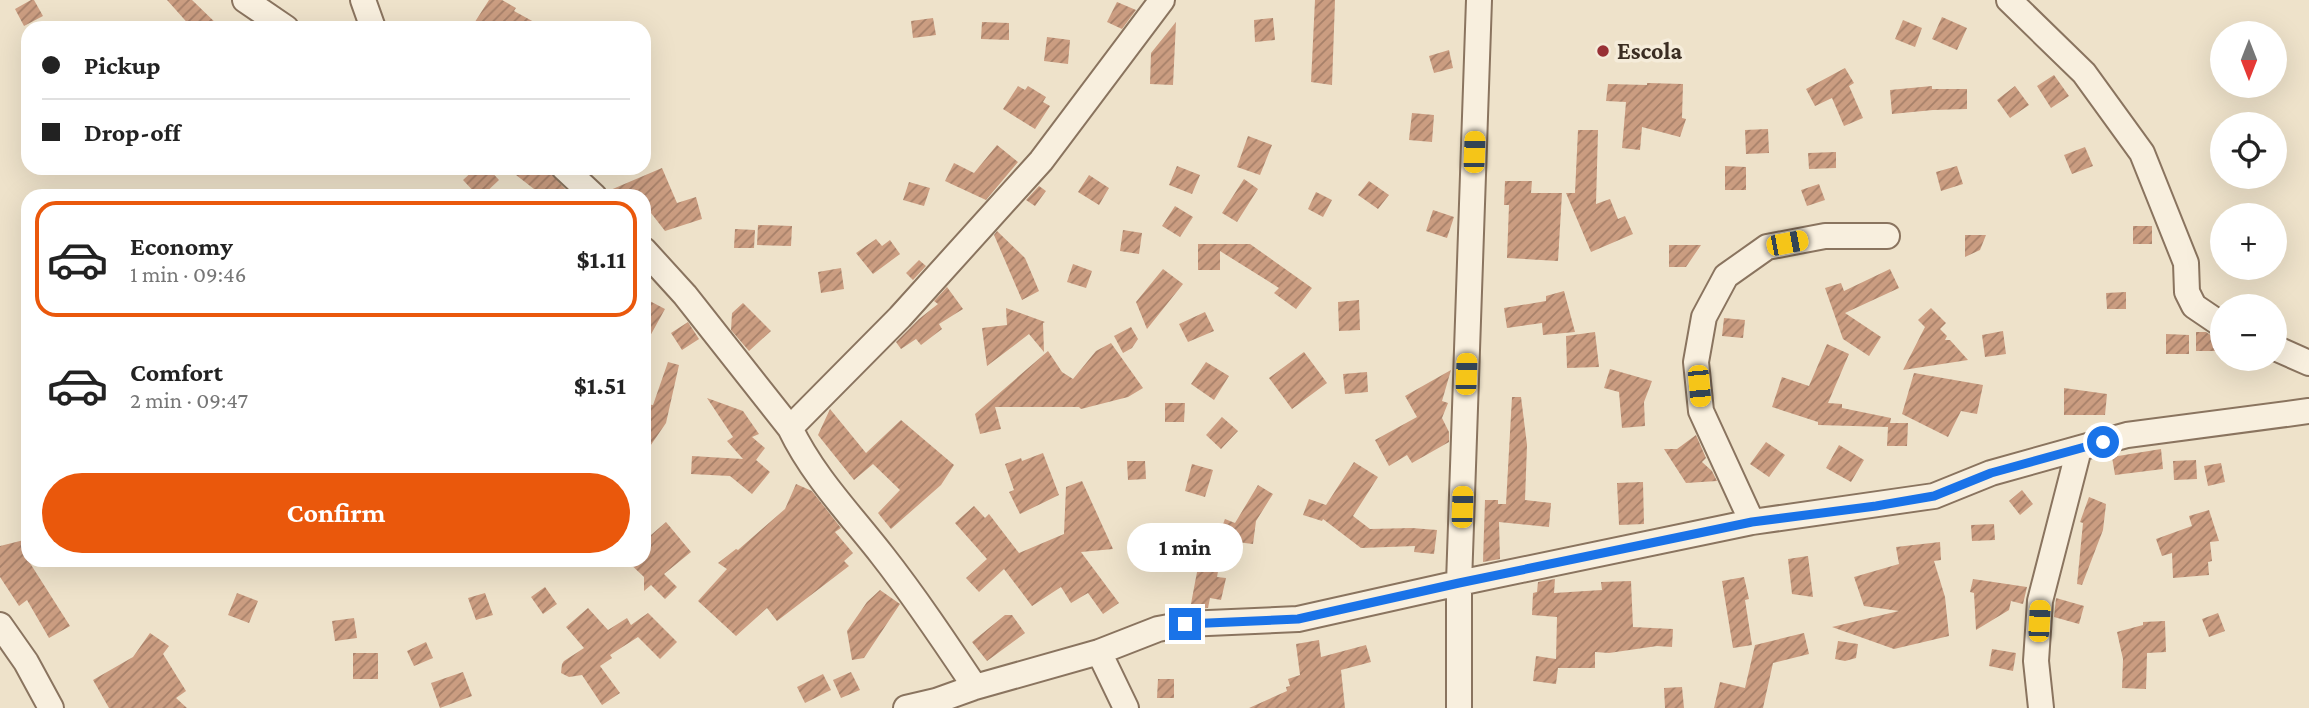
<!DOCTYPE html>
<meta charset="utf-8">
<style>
body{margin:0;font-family:"Crimson Pro",serif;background:#f2f2f2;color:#222;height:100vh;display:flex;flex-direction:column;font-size:26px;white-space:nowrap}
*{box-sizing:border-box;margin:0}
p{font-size:23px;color:#767676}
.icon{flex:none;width:38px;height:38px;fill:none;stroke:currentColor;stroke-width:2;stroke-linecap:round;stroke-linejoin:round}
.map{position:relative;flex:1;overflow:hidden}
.drawer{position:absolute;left:21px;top:189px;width:630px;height:378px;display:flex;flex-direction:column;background:#fff;border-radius:21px;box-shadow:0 7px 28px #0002}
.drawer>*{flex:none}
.top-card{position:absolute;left:21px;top:21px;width:630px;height:154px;border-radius:21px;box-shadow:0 7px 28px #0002;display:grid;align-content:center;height:154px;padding:0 21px;background:#fff}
.needle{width:46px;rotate:180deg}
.buttons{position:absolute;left:2210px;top:21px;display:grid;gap:14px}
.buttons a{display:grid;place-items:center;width:77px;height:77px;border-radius:50%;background:#fff;box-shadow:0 7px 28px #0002;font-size:35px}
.end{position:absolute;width:32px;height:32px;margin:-16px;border:9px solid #1a73e8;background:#fff;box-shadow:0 0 0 4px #fff}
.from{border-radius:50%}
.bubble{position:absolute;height:49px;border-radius:24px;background:#fff;box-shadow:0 7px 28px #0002;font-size:23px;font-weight:700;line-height:49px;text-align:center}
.car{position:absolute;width:21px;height:42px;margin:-21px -10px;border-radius:9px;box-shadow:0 0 5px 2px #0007;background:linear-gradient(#f5c518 24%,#345 0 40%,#f5c518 0 76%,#345 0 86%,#f5c518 0)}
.top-card b{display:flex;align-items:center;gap:24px;height:66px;font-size:26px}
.top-card b+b{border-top:2px solid #e0e0e0}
.top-card i{width:18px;height:18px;background:#222}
ul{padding:12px 0 0;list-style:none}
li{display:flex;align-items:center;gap:21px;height:116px;margin:0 14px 10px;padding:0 7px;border:4px solid transparent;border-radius:21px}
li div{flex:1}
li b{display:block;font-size:26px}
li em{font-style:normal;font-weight:700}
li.current{border-color:#ea580c}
li>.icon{width:63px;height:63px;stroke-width:1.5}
.cta{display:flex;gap:14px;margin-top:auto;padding:14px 21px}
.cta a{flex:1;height:80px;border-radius:42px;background:#ea580c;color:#fff;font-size:28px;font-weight:700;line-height:80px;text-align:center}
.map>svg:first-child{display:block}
.building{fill:url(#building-hatch)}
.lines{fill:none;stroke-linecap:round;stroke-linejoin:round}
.street-casing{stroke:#8a745f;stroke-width:28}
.street{stroke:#f8efde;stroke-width:24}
.route{stroke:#1a73e8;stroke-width:9}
.poi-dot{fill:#983035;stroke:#f5ecda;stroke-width:2.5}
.labels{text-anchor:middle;stroke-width:7;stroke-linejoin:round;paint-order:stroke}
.poi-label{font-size:24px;font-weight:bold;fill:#3b2d22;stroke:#f5ecda;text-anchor:start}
</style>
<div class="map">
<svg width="2309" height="708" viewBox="0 0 2309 708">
<defs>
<pattern id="building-hatch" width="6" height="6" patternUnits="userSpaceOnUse" patternTransform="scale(1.75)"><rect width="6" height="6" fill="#cb9d81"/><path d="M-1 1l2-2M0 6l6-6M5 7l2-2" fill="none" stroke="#a68069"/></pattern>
</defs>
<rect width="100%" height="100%" fill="#eee2ca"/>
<path class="building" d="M31,0H34L43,16L24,26L15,9Z
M167,0H192L221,28H192Z
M489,0H502L516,8L514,11L545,28H471Z
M1315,0H1335L1332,85L1311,82Z
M1117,2L1136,10L1122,29L1107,22Z
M1942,17L1967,28L1957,50L1932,39Z
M933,18L936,35L913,38L911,21Z
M1273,18L1275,40L1255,42L1254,20Z
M1903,20L1922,28L1915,47L1895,39Z
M982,22L1009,23V40L981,39Z
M1176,22L1173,85L1150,84L1151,53Z
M1047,37L1070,40L1068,64L1044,61Z
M1449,50L1453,68L1434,73L1429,56Z
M1845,68L1854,83L1849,86L1863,118L1844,126L1832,98L1815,106L1806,89Z
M2054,75L2069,96L2051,108L2037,86Z
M1647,83L1683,84L1682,118L1686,119L1680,137L1642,127L1640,150L1622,148L1626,102L1606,101L1608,84L1647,85Z
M1018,86L1025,90L1028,86L1046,97L1043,102L1050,106L1035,129L1003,109Z
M1932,86V89H1967V109L1933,110L1892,114L1890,90Z
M2015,86L2029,105L2010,118L1997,100Z
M1412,113L1434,115L1432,142L1409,140Z
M1768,129L1769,153L1746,154L1745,130Z
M1578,130H1598L1596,204L1610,199L1618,219L1625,216L1633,234L1591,252L1566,193H1575Z
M1248,136L1272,145L1260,175L1237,167Z
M997,145L1018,162L986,200L945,181L954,163L974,173Z
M2085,147L2093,166L2072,174L2064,155Z
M1836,152V168L1809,169L1808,153Z
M1177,166L1200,175L1192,194L1169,185Z
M1725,166L1746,167V190H1725Z
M1957,166L1963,184L1941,191L1936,172Z
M476,168H488L499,180L482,196H478L463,180Z
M507,168H546L567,191L560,196H543Z
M662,168L677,203L696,197L702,219L665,231L644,204V196H608V191Z
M1089,175L1109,188L1099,205L1078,192Z
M1244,179L1258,189L1237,222L1222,213Z
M1369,181L1389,195L1378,209L1358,195Z
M1505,181H1532L1531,193H1562L1558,261L1507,258L1509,205H1504Z
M909,182L930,188L924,206L903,200Z
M1819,184L1825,200L1807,206L1801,190Z
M1039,186L1046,191L1035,206L1026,200Z
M1316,192L1332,200L1323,217L1308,209Z
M1175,206L1193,217L1180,237L1162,226Z
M1433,210L1454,217L1447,238L1426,231Z
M758,225L792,226L791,246L757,245Z
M2133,226H2152V244H2133Z
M735,229L755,230L754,248H734Z
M1123,230L1142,233L1139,254L1120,251Z
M997,231L1025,258L1039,291L1022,300L994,235Z
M1965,235H1986L1980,250L1965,257Z
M876,239L882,246L890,240L900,254L873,274L856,253Z
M1198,244H1250L1312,288L1296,309L1274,293L1279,288L1220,251V270H1198Z
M1669,245H1701L1686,267H1669Z
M919,260L926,266L913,280L906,273Z
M1073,264L1092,271L1086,288L1067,282Z
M841,268L844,289L821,293L818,272Z
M1163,269L1183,284L1147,329L1136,302Z
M1890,269L1899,288L1845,313L1881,337L1869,356L1843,339L1825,288L1841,283L1844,291Z
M947,287L963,309L939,324L942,329L921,345L916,339L901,349L896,342L919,319L938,304L934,301Z
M1564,291L1575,332L1543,335L1542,323L1507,328L1504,308L1546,301V296Z
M2126,292V309H2107L2106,293Z
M644,298L665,309L644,347Z
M1359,300L1360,330L1339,331L1338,302Z
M743,303L771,331L749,351L731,330L732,313Z
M1006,308L1045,322L1043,323L1044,352L1029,334L987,366L982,328L1007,325Z
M1931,308L1946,323L1940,329L1947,336L1945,340H1950L1968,360L1903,370L1925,327L1918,320Z
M1205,312L1214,331L1188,342L1179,324Z
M1724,318L1745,320L1743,338L1722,336Z
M688,322L699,339L682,350L671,333Z
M1131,327L1138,339L1132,348L1123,353L1114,336Z
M2003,331L2006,354L1985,357L1982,335Z
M1595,332L1599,367L1567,368L1566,336Z
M2196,332H2206L2217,339V351H2196Z
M2166,334L2189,335V354H2166Z
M1111,343L1143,388L1128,397L1081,409L1079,407H995L1001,429L980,434L975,414L1048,351L1062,372L1073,379L1096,351Z
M1827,344L1849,354L1828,403L1842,404V408L1891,418L1890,423H1908L1907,446H1887L1888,427L1818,425V422L1772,407L1782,377L1809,386Z
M1304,352L1327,383L1292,409L1269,378Z
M668,362L679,365L666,423L644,455V414L646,404L653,405Z
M1206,362L1229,376L1214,400L1191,384Z
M1610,369L1652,381L1644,402L1645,426L1622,428L1619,392L1604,388Z
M1451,370L1442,401L1448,403L1442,418L1449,432V442L1412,463L1407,455L1389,466L1375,440L1417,417L1405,396Z
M1367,372L1368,392L1345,394L1343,374Z
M1914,373L1983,385L1977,414L1961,411L1948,437L1902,414Z
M2064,388L2107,394L2105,415H2064Z
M1512,397H1521L1527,445L1525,500L1551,503L1549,527L1499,522L1500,559L1483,562L1485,500H1498V504H1506Z
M707,398L743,411L759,434L752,437L765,448L756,460L770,472L752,494L730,476L691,474L692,456L743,459L727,441L733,437Z
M1165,403H1185L1184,422H1165Z
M830,409L866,453L901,420L954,465L941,485L891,529L878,513L900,490L873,464L854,480L818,435Z
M1222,417L1238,431L1221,449L1206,435Z
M1696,435L1706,458L1702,462L1712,471L1717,481L1686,483L1664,449H1677Z
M1766,442L1785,455L1769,477L1750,464Z
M1839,445L1864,460L1851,482L1826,468Z
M2161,449L2163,469L2115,475L2112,457Z
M1043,453L1059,495L1020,514L1009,492L1014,490L1005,464L1021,458L1022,461Z
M2196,460L2197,479L2174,480L2173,461Z
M1127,461H1145L1146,479L1128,480Z
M1354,462L1378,477L1353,516L1370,529L1412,528L1437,530L1434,554L1414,552L1415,546L1361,548L1323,519L1322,521L1303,515L1309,499L1326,505Z
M2221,463L2225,482L2208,486L2204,466Z
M1192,464L1213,470L1205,497L1185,491Z
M1082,481L1113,549L1081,552L1119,603L1103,614L1088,593L1071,603L1061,587L1032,606L1004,569L979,592L966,578L987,559L955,523L974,506L985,518L989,514L1019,553L1064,534L1066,487Z
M1643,482L1644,524L1619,525L1617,483Z
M796,484L812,491L841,528L835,532L853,553L844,561L849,566L777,621L767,608L736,636L698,601L727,569L718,563L736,549L738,550L785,509Z
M1258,485L1273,494L1256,521L1253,544L1228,541L1218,537L1225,519L1235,523Z
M2022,490L2033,504L2020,515L2009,501Z
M2089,497L2106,504L2103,530L2082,585L2077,584L2083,523L2080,522Z
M2209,510L2219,541L2210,542L2212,561L2208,562L2209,575L2173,578L2172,553L2162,556L2156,539L2192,526L2189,516Z
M666,522L691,552L664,574L677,587L665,599L651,585L644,591V577L626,560H644V541Z
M1994,524L1995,540L1972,541L1971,525Z
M24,540L28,560L70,626L49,638L27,600L19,606L0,577V546Z
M1940,542L1941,560L1934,561L1945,597L1949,636L1894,649L1832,627L1899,611L1864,606L1854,577L1899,564L1896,547Z
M1201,551L1221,555L1217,577L1226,578L1221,600L1210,598L1208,608L1190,609Z
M1808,556L1813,597L1792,594L1788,559Z
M1744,577L1749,599L1745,600L1752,645L1733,648L1722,581Z
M1555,579L1554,593L1602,590L1601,582L1631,581L1633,627L1673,629L1672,647L1657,646L1609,653L1595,652V668H1558L1556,684L1533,681L1536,656L1556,659L1557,617L1532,615L1533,593L1537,592L1538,582Z
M1973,579L2027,587L2023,604L2011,601L2009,610L1976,630L1974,593L1970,592Z
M545,587L557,604L543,614L531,597Z
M880,590L900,604L864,658L852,660L847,631L867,602Z
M237,593L258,601L249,623L228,615Z
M485,593L493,615L476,620L468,598Z
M2056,598L2084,606L2079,624L2054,617Z
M588,608L608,630L627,618L631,625L648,613L677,642L660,659L638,637L610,655L612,658L600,666L620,693L602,705L582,675L569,677L561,673L562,664L564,661L584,648L566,627Z
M2218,613L2225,631L2209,637L2202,619Z
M1005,615H1012L1025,633L987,661L972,642Z
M354,618L357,638L335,641L332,621Z
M2165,621L2166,652L2147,653L2146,689L2122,688L2123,659L2117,632L2143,625V622Z
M150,633L169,646L163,654L186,691L176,698L187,708H109L93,680L133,657Z
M1804,633L1809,654L1773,663L1763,708H1714L1720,682L1745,688L1755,645Z
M1319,640L1321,657L1366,645L1371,662L1341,670L1345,708H1249L1287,691L1286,687L1290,686L1288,679L1300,675L1296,644Z
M1838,641L1858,644L1856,658L1845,661L1835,659Z
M426,642L433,658L414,666L407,651Z
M1992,649L2016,653L2013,671L1989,666Z
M353,653H378V679H353Z
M463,672L472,696L440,708L431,683Z
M851,672L860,690L841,698L833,680Z
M823,674L831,690L805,703L797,687Z
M1158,679H1174V698H1157Z
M1682,687L1684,708H1665L1664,688Z"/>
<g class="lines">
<defs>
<path id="street" d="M245,0L286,28
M363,0L373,28
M2009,0L2084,73L2142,153L2186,263L2187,292L2194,306L2222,325
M564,168L594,196
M644,250L685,295L790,428C813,476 850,514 882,555C915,597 945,642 975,687
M2275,348L2309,363
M790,428L900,317L1041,161L1162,0
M1752,522L1701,411L1696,362L1704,317L1726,276L1767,247L1825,236H1887
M0,625L26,662L51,708
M1099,652L1126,708
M906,708L936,701L975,687L1099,652L1158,629L1185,624L1298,619L1459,583L1752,522L1934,496L1991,473L2127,435L2309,411
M1459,708V583L1479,0
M2041,708L2036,661L2040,601L2079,449"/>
</defs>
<use href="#street" class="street-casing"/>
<use href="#street" class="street"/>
</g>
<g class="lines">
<path class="route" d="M1185,624L1298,619L1459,583L1752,522L1876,506L1934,496L1991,473L2103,442"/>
</g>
<circle class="poi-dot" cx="1603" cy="51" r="7"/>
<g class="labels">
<g class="poi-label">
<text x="1617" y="59">Escola</text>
</g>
</g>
</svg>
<div class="buttons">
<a><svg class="needle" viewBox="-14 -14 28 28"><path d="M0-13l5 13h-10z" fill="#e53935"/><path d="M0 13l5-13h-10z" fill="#767676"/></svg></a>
<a><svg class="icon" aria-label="locate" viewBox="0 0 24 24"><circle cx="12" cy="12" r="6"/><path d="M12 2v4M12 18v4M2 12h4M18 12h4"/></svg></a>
<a>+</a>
<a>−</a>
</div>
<i class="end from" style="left:2103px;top:442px"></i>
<i class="end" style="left:1185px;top:624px"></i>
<div class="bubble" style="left:1127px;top:523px;width:116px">1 min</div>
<i class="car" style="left:1474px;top:152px;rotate:2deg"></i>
<i class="car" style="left:1787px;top:243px;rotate:79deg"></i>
<i class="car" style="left:1466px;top:374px;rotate:2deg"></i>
<i class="car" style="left:1699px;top:386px;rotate:175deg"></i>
<i class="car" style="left:1462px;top:507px;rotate:2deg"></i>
<i class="car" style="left:2039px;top:621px;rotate:3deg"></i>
<div class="top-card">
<b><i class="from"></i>Pickup</b>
<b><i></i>Drop-off</b>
</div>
<section class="drawer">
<ul>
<li class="current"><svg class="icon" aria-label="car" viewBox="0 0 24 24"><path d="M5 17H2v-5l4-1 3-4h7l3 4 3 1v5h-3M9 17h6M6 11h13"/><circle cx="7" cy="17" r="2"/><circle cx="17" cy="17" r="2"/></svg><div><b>Economy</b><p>1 min · 09:46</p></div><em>$1.11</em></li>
<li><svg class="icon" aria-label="car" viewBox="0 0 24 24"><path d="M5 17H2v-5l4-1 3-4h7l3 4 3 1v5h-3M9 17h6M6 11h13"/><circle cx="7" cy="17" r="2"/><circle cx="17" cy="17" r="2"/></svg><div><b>Comfort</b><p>2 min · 09:47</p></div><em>$1.51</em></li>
</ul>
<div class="cta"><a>Confirm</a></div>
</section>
</div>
